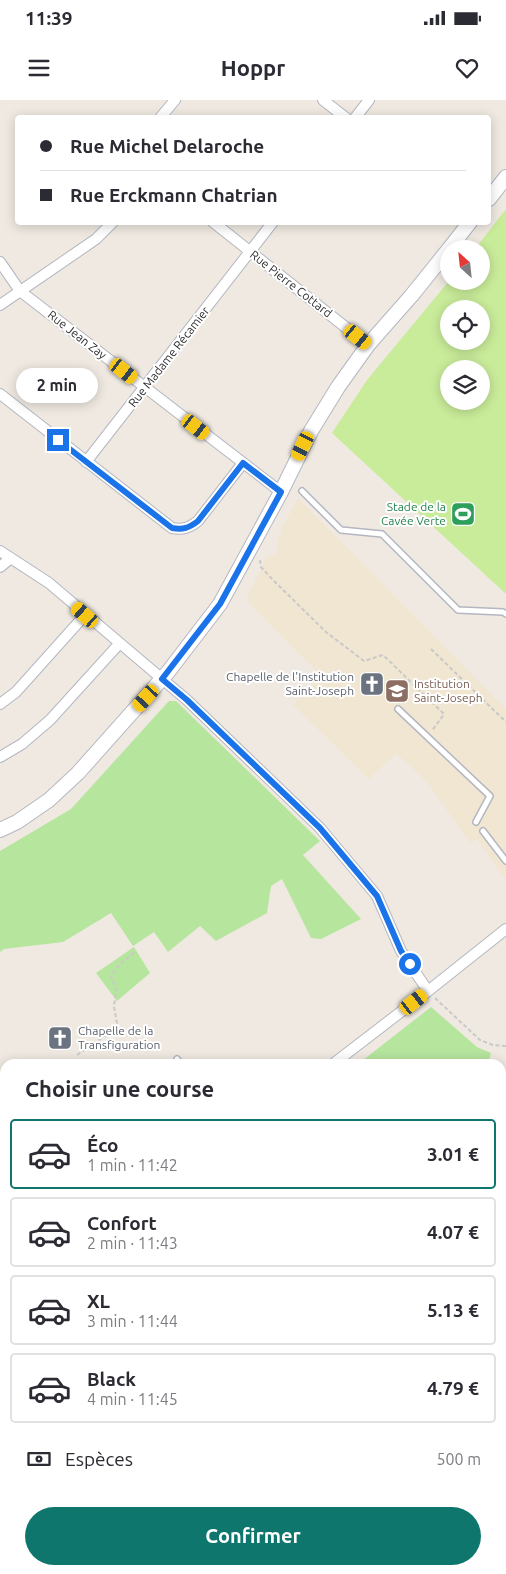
<!DOCTYPE html>
<html lang="fr">
<meta charset="utf-8">
<style>
body{margin:0;font-family:Ubuntu,sans-serif;background:#f7f7f7;color:#2b2b33;height:100vh;display:flex;flex-direction:column;font-size:19px;white-space:nowrap}
*{box-sizing:border-box;margin:0}
p{font-size:16px;color:#7c7c81}
.icon{flex:none;width:28px;height:28px;fill:none;stroke:currentColor;stroke-width:2;stroke-linecap:round;stroke-linejoin:round}
.map{position:relative;flex:1;overflow:hidden}
.side{position:absolute;left:0px;top:959px;width:506px;height:516px;display:flex;flex-direction:column;background:#fff;border-radius:15px 15px 0 0;box-shadow:0 2px 12px #0003}
.side>*{flex:none}
.hud{position:absolute;left:15px;top:15px;width:476px;height:110px;border-radius:5px;box-shadow:0 2px 12px #0003;display:grid;align-content:center;height:110px;padding:0 25px;background:#fff}
.needle{width:32px;rotate:333deg}
.fabs{position:absolute;left:440px;top:140px;display:grid;gap:10px}
.fabs a{display:grid;place-items:center;width:50px;height:50px;border-radius:50%;background:#fff;box-shadow:0 2px 12px #0003;font-size:25px}
.end{position:absolute;width:22px;height:22px;margin:-11px;border:6px solid #1a73e8;background:#fff;box-shadow:0 0 0 2px #fff}
.from{border-radius:50%}
.bubble{position:absolute;height:35px;border-radius:18px;background:#fff;box-shadow:0 2px 12px #0003;font-size:16px;font-weight:700;line-height:35px;text-align:center}
.car{position:absolute;width:15px;height:30px;margin:-15px -8px;border-radius:6px;box-shadow:0 0 4px 1px #0007;background:linear-gradient(#f5c518 24%,#345 0 40%,#f5c518 0 76%,#345 0 86%,#f5c518 0)}
.hud b{display:flex;align-items:center;gap:18px;height:48px;font-size:19px}
.hud b+b{border-top:1px solid #e1e1e2}
.hud i{width:12px;height:12px;background:#2b2b33}
ul{padding:0;list-style:none}
li{display:flex;align-items:center;gap:15px;height:70px;margin:0 10px 8px;padding:0 15px;border:2px solid #e1e1e2;border-radius:5px}
li div{flex:1}
li b{display:block;font-size:19px}
li em{font-style:normal;font-weight:700}
li.on{border-color:#0f766e}
li>.icon{width:45px;height:45px;stroke-width:1.5}
h2{padding:0 25px;font-size:22px;line-height:60px}
.pay{display:flex;align-items:center;gap:12px;height:55px;padding:0 25px;font-size:19px}
.pay p{margin-inline-start:auto}
.cta{display:flex;gap:10px;margin-top:auto;padding:10px 25px}
.cta a{flex:1;height:58px;border-radius:30px;background:#0f766e;color:#fff;font-size:20px;font-weight:700;line-height:58px;text-align:center}
.status{display:flex;justify-content:space-between;align-items:center;height:35px;padding:0 25px;background:#fff;direction:ltr}
.status svg{height:14px;fill:currentColor}
header{display:flex;justify-content:space-between;align-items:center;height:65px;padding:0 25px;background:#fff;font-size:22px;font-weight:700}
.map>svg:first-child{display:block}
.education{fill:#f0e6d1}
.green{fill:#b6e59e}
.pitch{fill:#c9ec9a;fill-rule:evenodd}
.lines{fill:none;stroke-linecap:round;stroke-linejoin:round}
.lane-casing{stroke:#b4b7c1;stroke-width:8}
.street-casing{stroke:#b4b7c1;stroke-width:12}
.secondary-casing{stroke:#b4b7c1;stroke-width:16}
.path{stroke:#c9c9c9;stroke-width:2;stroke-dasharray:4 2.5;stroke-linecap:butt}
.lane{stroke:#fff;stroke-width:5}
.street{stroke:#fff;stroke-width:10}
.secondary{stroke:#fff;stroke-width:14}
.route{stroke:#1a73e8;stroke-width:6}
.labels{text-anchor:middle;stroke-width:4;stroke-linejoin:round;paint-order:stroke}
.street-label{font-size:12px;fill:#2e2e2e;stroke:#fff}
.leisure-label{font-size:12px;fill:#27864d;stroke:#fff;text-anchor:end}
.worship-label{font-size:12px;fill:#5b616d;stroke:#fff;text-anchor:end}
.education-label{font-size:12px;fill:#785e54;stroke:#fff;text-anchor:start}
</style>
<div class="status"><b>11:39</b><svg viewBox="0 0 49 12"><path d="M0 12V9h3v3zM5 12V6h3v6zM10 12V3h3v9zM15 12V0h3v12zM26 1h20v11H26zM47 4h2v5h-2z"/></svg></div>
<header><svg class="icon" aria-label="menu" viewBox="0 0 24 24"><path d="M4 6h16M4 12h16M4 18h16"/></svg>Hoppr<svg class="icon" aria-label="heart" viewBox="0 0 24 24"><path d="M12 20l-8-8c-3-5 5-10 8-4 3-6 11-1 8 4z"/></svg></header>
<div class="map">
<svg width="506" height="1474" viewBox="0 0 506 1474">
<rect width="100%" height="100%" fill="#efe9e1"/>
<path class="education" d="M298,398L506,609V780L477,739L470,743L427,682L396,653L369,679L293,605L321,576L246,500L267,456L274,455L279,446L277,443L283,426Z"/>
<path class="green" d="M169,601H176L320,741L303,755L361,819L321,839L311,838L282,779L271,786L267,813L216,841L200,826L168,852L154,832L133,846L111,813L63,842L4,849L0,852V751L71,709Z
M134,847L150,873L117,901L96,873Z
M431,907L477,947L491,953L488,964H358Z
M501,981L506,990V1036L501,1040Z"/>
<path class="pitch" d="M506,109V494L332,333L367,280L449,181H481V149H475ZM449,209H481V241H449ZM449,269H481V301H449Z"/>
<g class="lines">
<defs>
<path id="lane" d="M302,391L341,430L382,434L458,510L503,512L506,514
M398,609L490,696L476,722
M483,731L506,761
M177,959L181,964
M308,1470L311,1474
M350,1474L356,1470"/>
<path id="street" d="M323,0L346,18
M160,18L175,0
M355,18L369,0
M213,122L368,245
M0,162L20,191L281,392
M0,205L96,139L113,122
M0,294L172,428C183,430 189,428 198,421L243,363
M86,362L273,122
M0,451L49,483L187,600L320,728L377,796L401,851L428,891
M0,467L11,458
M0,604L16,592L85,515
M0,657L22,644L50,620L119,544
M333,964L428,891L506,829
M501,1052L506,1048
M0,1131L5,1129
M0,1282L5,1279
M501,1341L506,1338
M0,1347L5,1345
M501,1421L506,1418
M0,1449L5,1447
M202,1470L204,1474
M467,1470L469,1474"/>
<path id="secondary" d="M489,99L506,77
M449,149L470,122
M0,730L17,722L49,700L78,673L168,572L220,504L281,392L311,331L338,287L368,245L412,195L449,149"/>
</defs>
<use href="#lane" class="lane-casing"/>
<use href="#street" class="street-casing"/>
<use href="#secondary" class="secondary-casing"/>
<path class="path" d="M260,460L261,467L274,481L326,532L364,561L383,555L444,614L432,631
M431,549L506,622
M435,898L480,940L493,945L506,946
M77,955L112,931L113,926L117,923L114,907L116,889L111,876L120,864L136,851"/>
<use href="#lane" class="lane"/>
<use href="#street" class="street"/>
<use href="#secondary" class="secondary"/>
</g>
<g class="lines">
<path class="route" d="M58,340L172,428C183,430 189,428 198,421L243,363L281,392L220,504L162,579L187,600L320,728L377,796L401,851L410,864"/>
</g>
<defs>
<symbol id="stadium-square" viewBox="-11 -11 22 22"><rect x="-9" y="-9" width="18" height="18" rx="4" fill="#2e9e5b" stroke="#fff"/><path d="M0-5a6.5 5 0 1 0 0 10a6.5 5 0 1 0 0-10ZM-3.5-1.8h7v3.6h-7Z" fill="#fff"/></symbol>
<symbol id="church-square" viewBox="-11 -11 22 22"><rect x="-9" y="-9" width="18" height="18" rx="4" fill="#6b7280" stroke="#fff"/><path d="M-1.2-6h2.4v3.5h3.3v2.4h-3.3V6h-2.4V-.1h-3.3v-2.4h3.3Z" fill="#fff"/></symbol>
<symbol id="school-square" viewBox="-11 -11 22 22"><rect x="-9" y="-9" width="18" height="18" rx="4" fill="#8d6e63" stroke="#fff"/><path d="M0-5L7-2L0 1L-7-2ZM-4 1L0 2.5L4 1V4Q0 6-4 4Z" fill="#fff"/></symbol>
</defs>
<g fill-rule="evenodd">
<use href="#stadium-square" x="449" y="400" width="28" height="28"/>
<use href="#church-square" x="358" y="570" width="28" height="28"/>
<use href="#school-square" x="383" y="577" width="28" height="28"/>
<use href="#church-square" x="46" y="924" width="28" height="28"/>
</g>
<g class="labels">
<g class="street-label">
<text transform="translate(291 184) rotate(38)" y="4">Rue Pierre Cottard</text>
<text transform="translate(77 235) rotate(38)" y="4">Rue Jean Zay</text>
<text transform="translate(169 257) rotate(-52)" y="4">Rue Madame Récamier</text>
</g>
<g class="leisure-label">
<text x="446" y="411">Stade de la<tspan x="446" dy="14">Cavée Verte</tspan></text>
</g>
<g class="worship-label">
<text x="354" y="581">Chapelle de l'Institution<tspan x="354" dy="14">Saint-Joseph</tspan></text>
<text x="78" y="935" text-anchor="start">Chapelle de la<tspan x="78" dy="14">Transfiguration</tspan></text>
</g>
<g class="education-label">
<text x="414" y="588">Institution<tspan x="414" dy="14">Saint-Joseph</tspan></text>
</g>
</g>
</svg>
<div class="fabs">
<a><svg class="needle" viewBox="-14 -14 28 28"><path d="M0-13l5 13h-10z" fill="#e53935"/><path d="M0 13l5-13h-10z" fill="#7c7c81"/></svg></a>
<a><svg class="icon" aria-label="locate" viewBox="0 0 24 24"><circle cx="12" cy="12" r="6"/><path d="M12 2v4M12 18v4M2 12h4M18 12h4"/></svg></a>
<a><svg class="icon" aria-label="layers" viewBox="0 0 24 24"><path d="M12 4l9 5-9 5-9-5zM3 14l9 5 9-5"/></svg></a>
</div>
<i class="end from" style="left:410px;top:864px"></i>
<i class="end" style="left:58px;top:340px"></i>
<div class="bubble" style="left:16px;top:268px;width:82px">2 min</div>
<i class="car" style="left:358px;top:237px;rotate:129deg"></i>
<i class="car" style="left:124px;top:271px;rotate:128deg"></i>
<i class="car" style="left:196px;top:327px;rotate:128deg"></i>
<i class="car" style="left:303px;top:346px;rotate:206deg"></i>
<i class="car" style="left:85px;top:515px;rotate:311deg"></i>
<i class="car" style="left:146px;top:598px;rotate:222deg"></i>
<i class="car" style="left:414px;top:902px;rotate:52deg"></i>
<div class="hud">
<b><i class="from"></i>Rue Michel Delaroche</b>
<b><i></i>Rue Erckmann Chatrian</b>
</div>
<section class="side">
<h2>Choisir une course</h2>
<ul>
<li class="on"><svg class="icon" aria-label="car" viewBox="0 0 24 24"><path d="M5 17H2v-5l4-1 3-4h7l3 4 3 1v5h-3M9 17h6M6 11h13"/><circle cx="7" cy="17" r="2"/><circle cx="17" cy="17" r="2"/></svg><div><b>Éco</b><p>1 min · 11:42</p></div><em>3.01 €</em></li>
<li><svg class="icon" aria-label="car" viewBox="0 0 24 24"><path d="M5 17H2v-5l4-1 3-4h7l3 4 3 1v5h-3M9 17h6M6 11h13"/><circle cx="7" cy="17" r="2"/><circle cx="17" cy="17" r="2"/></svg><div><b>Confort</b><p>2 min · 11:43</p></div><em>4.07 €</em></li>
<li><svg class="icon" aria-label="car" viewBox="0 0 24 24"><path d="M5 17H2v-5l4-1 3-4h7l3 4 3 1v5h-3M9 17h6M6 11h13"/><circle cx="7" cy="17" r="2"/><circle cx="17" cy="17" r="2"/></svg><div><b>XL</b><p>3 min · 11:44</p></div><em>5.13 €</em></li>
<li><svg class="icon" aria-label="car" viewBox="0 0 24 24"><path d="M5 17H2v-5l4-1 3-4h7l3 4 3 1v5h-3M9 17h6M6 11h13"/><circle cx="7" cy="17" r="2"/><circle cx="17" cy="17" r="2"/></svg><div><b>Black</b><p>4 min · 11:45</p></div><em>4.79 €</em></li>
</ul>
<div class="pay"><svg class="icon" aria-label="cash" viewBox="0 0 24 24"><path d="M3 7h18v10H3z"/><circle cx="12" cy="12" r="2"/></svg>Espèces<p>500 m</p></div>
<div class="cta"><a>Confirmer</a></div>
</section>
</div>
